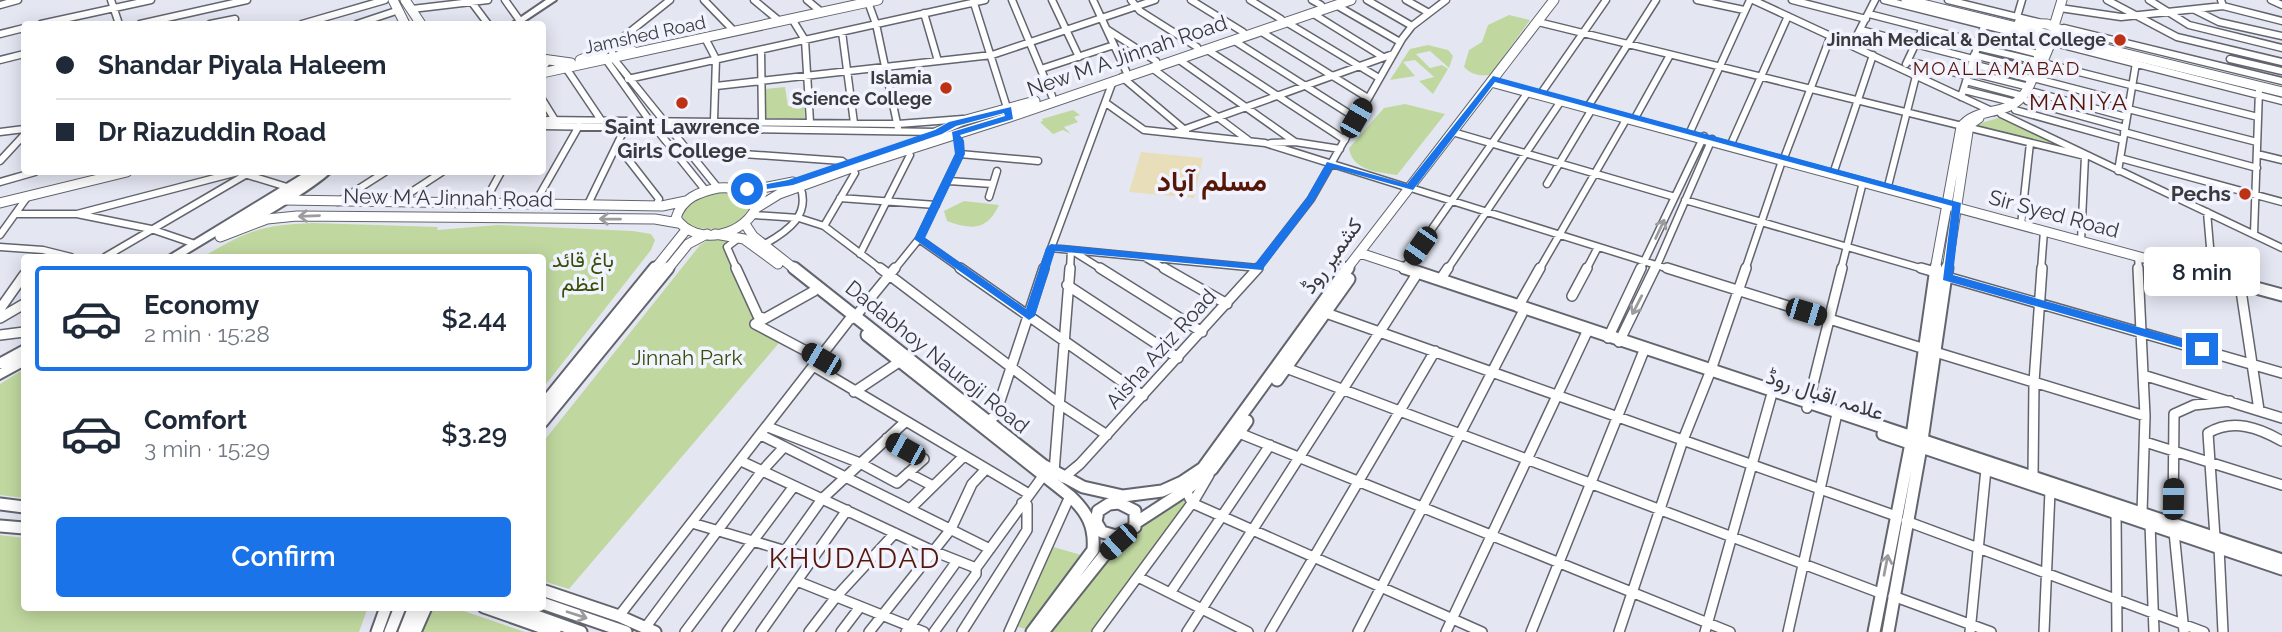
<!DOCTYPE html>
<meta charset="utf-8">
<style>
body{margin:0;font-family:Raleway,Vazirmatn,sans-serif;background:#f6f6f7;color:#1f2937;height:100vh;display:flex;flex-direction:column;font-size:26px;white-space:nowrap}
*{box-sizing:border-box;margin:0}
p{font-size:23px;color:#747a83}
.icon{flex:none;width:38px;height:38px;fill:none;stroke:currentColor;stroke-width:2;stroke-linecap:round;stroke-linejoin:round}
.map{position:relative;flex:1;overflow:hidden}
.sheet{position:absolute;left:21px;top:254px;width:525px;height:357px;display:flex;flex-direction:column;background:#fff;border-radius:7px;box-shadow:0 4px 18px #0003}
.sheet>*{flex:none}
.hud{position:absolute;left:21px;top:21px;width:525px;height:154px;border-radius:7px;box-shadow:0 4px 18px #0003;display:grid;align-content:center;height:154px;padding:0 35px;background:#fff}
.end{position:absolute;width:32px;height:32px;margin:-16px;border:9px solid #1a73e8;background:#fff;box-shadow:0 0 0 4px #fff}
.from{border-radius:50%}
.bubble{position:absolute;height:49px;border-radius:7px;background:#fff;box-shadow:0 4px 18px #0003;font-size:23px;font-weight:600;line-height:49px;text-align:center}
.car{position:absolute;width:21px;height:42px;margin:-21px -10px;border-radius:9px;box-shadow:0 0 5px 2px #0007;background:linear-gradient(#222 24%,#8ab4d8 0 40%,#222 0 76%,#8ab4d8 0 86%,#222 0)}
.hud b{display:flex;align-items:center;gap:24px;height:66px;font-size:26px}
.hud b+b{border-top:2px solid #e0e1e3}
.hud i{width:18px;height:18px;background:#1f2937}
ul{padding:12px 0 0;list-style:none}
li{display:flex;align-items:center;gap:21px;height:105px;margin:0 14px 10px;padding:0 21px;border:4px solid transparent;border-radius:7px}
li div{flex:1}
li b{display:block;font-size:26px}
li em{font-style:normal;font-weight:600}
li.current{border-color:#1a73e8}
li>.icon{width:63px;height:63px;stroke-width:1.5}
.primary-button{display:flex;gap:14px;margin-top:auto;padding:14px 35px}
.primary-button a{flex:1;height:80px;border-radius:7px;background:#1a73e8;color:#fff;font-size:28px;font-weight:600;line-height:80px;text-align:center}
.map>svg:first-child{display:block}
.green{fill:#c0d89f}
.sand{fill:#e8deb9}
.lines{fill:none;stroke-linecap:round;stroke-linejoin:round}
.minor-far1-casing{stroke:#62656e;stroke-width:9}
.minor-casing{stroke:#62656e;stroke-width:12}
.major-far1-casing{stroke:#62656e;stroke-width:11}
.major-casing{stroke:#62656e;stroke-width:15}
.highway-casing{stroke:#62656e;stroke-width:4}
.minor-far1{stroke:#fff;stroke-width:6}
.minor{stroke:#fff;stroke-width:9}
.major-far1{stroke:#fff;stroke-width:9}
.major{stroke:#fff;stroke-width:11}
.highway{fill:#fff;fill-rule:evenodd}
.oneway{stroke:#9c9c9e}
.route{fill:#1a73e8}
.poi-dot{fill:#bd3214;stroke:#f1f4ff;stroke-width:2.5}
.labels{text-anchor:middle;stroke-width:7;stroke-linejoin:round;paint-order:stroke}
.far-street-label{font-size:18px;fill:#393a3e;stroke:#f1f4ff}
.far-poi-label{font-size:18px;font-weight:bold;fill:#393a3e;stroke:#f1f4ff;text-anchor:end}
.far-neighbourhood-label{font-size:19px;letter-spacing:2px;fill:#581608;stroke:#f1f4ff}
.street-label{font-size:21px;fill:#393a3e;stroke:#f1f4ff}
.poi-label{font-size:21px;font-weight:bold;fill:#393a3e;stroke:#f1f4ff}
.park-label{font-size:21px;fill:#384e08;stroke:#f1f4ff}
.neighbourhood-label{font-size:23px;letter-spacing:2px;fill:#581608;stroke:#f1f4ff}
.district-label{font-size:28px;font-weight:bold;fill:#581608;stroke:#f1f4ff}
.near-neighbourhood-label{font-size:28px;letter-spacing:2px;fill:#581608;stroke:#f1f4ff}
</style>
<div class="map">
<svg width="2282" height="632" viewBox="0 0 2282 632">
<rect width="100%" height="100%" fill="#e4e7f2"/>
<path class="green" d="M1509,15L1530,20L1490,75C1479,76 1472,75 1464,67L1469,50L1482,42L1488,25Z
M1428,45L1448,50L1453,56L1449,68L1430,51L1416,54L1430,68L1442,65L1448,69L1433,94L1419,81L1434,77L1415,60L1403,62L1415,76L1390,80L1410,49Z
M785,87L788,106L804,107L805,119L766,118L765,89Z
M1405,104L1445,114L1397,175C1378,172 1352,171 1349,148L1384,108Z
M1073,110L1080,115L1074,117L1078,122L1064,127L1071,134L1063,130L1053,134L1040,122L1043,121L1042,119Z
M2001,117L2085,156L1972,126Z
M729,190L749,196C765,227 708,238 684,222C675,198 713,193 729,190Z
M964,201L999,205C988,229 974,231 947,221L944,211Z
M313,223L438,227L437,230L498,225L633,231L651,234L655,240L651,250L543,388L542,257H203C248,230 262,225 313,223Z
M710,239L730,241L725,246L756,320L750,324L779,343L569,589L543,581V442L700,245Z
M24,369V498L0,495V384Z
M1186,490L1192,503L1097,632H1043L1106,553Z
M0,535L24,538V607H368L359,632H0Z
M1050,546L1088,557L1033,631L1012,625Z
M430,607H452L525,632H421Z"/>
<path class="sand" d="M1141,152L1203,158L1194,198L1129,192Z"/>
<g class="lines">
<defs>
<path id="minor-far1" d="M111,0L119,24
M470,0L488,24
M505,0L520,21
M670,0L602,54L649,120L706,191
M704,0L734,31
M754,0L777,19
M807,0L819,10
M973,0L1009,114
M1012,0L1052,96
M1052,0L1079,57
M1093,0L1126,71
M1131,0L1140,11L1197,47
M1191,0L1243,32
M1250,0L1281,19
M1312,0L1321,5
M1367,0L1412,26
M1406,0L1429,13
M1697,0L1744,10
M1753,0L1994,112
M1792,0L1866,19
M1884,0L2043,40
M1948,0L2038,22
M2107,0L2177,37L2282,62
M2149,0L2189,25L2282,48
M2221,0L2223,6L2282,21
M2271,0L2282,5
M868,2L876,24L898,128
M0,5L18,0
M1336,5L1400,42
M2060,8L2121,17L2223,6
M412,9L488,0
M2195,10L2219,22L2282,36
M924,13L938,61
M1312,13L1383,57
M1869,14L1978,42
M2017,17L2022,0
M792,19L805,40L810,122
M1286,22L1379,78
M1538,22L2085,156L2081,241
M41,24L151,0
M140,24L247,0
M210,24L235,19
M302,24L385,0
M357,24L399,10
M2064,28L2282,81
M1108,30L1156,61
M1861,30L1973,59
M1260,31L1368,98
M842,32L854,123
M0,34L24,28
M705,38L716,59L714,120
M1980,39L2038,54
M1233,40L1356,118
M616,42L612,51L613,58L718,188
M2051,42L2282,101
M1852,45L1875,0
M1977,47L2036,61
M1206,49L1345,140
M761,50L762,121
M1974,55L2033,70
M1178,59L1295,142
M2230,59L2282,71
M0,60L24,54
M1908,61L1968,76
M2043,63L2258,117
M1906,64L1923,28
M1972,64L2031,79
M566,68L601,120
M1152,68L1248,140
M1041,69L1114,45
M1969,72L2029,87
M1122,77L1186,131
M628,79L985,0
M2037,79L2129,103
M1966,81L2023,96
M716,86L992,55L1155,0
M1964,90L2016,103
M1542,92L1606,0
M2034,92L2126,117
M1961,97L1986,20
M542,99L555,120
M2027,101L2125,128
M1106,103L1144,130L1265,143L1409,188
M1589,105L1656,0
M2128,109L2257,142
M2015,110L2123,140
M2001,114L2282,248
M1635,118L1670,55
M542,120L898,124L963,119
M542,126L936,132
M0,132L24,129
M1177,132L1393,54
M1690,132L1750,0
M2124,132L2257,168
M1456,133L1675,197
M1271,143L1295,142L1340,149
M1731,144L1788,16
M617,145L659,199L656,206
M686,150L842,161L846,164
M960,154L1038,161
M2257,154L2282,160
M1784,158L1831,35
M2120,158L2282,202
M0,161L24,135
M1834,171L1873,55
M2118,171L2136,63
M949,181L992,184
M0,182L35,172
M1547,184L1592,109
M1888,186L1916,76
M1414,189L1672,270
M989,197L997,171
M840,198L936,205
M1685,200L1927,270
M338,202L385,172
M396,202L442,172
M484,203L501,172
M535,203L579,126
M588,204L626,126
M2207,212L2212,270
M16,214H77L151,229L195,244
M77,214L238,172L287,187
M754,215L799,218L824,226L882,270
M2021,225L2030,143
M824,226L855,173L851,168
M2254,234L2259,90
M0,235L28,196
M919,239L963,270
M765,244C788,231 811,215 800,186
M0,247L43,250L71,257
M1051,248L1258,268
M860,254L910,155L906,150
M105,257L247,174
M2138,257L2139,270
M1146,258L1167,270
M737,270L727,247L740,237
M894,270L919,239L960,154L959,141L955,134
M1043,270L1113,81
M1070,270L1071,250L1103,270
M1256,270L1311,199L1402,39L1412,26L1446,0
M1403,270L1528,92
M1447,270L1561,101
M1539,270L1627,118
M1586,270L1598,247
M1640,270L1704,136
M1655,270L1712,139
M1745,270L1782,161
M1841,270L1863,182
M2041,270L2044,231"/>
<path id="minor" d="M736,268L758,316L763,318
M880,268L1061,405L1107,435
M960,268L1143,396
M1100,268L1202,332
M1164,268L1227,304
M1667,268L1925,349
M1921,268L1935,272
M2138,268L2145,416L2142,513
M2212,268L2213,277
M1947,277L2282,373
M1440,280L1448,268
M2240,284L2259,410
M1067,285L1178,358
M814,291L755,324L821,359
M1572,296L1587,268
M1518,307L1540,268
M0,309L24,275
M1326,313L1896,516
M0,318L24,304
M0,335L24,332
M1608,338L1641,268
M1619,342L1655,268
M1935,352L2145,416
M815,367L1029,494
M1286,368L1880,593
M2143,375L2282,418
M854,392L899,362
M1807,408L1842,268
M986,422L995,416L1044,268
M768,427L860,463L897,483L924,459L887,438
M1239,433L1730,632
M761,435L990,549
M2145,442L2282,485
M741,461L933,551L976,568
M1054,472L1070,268
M908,473L933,486
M2033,476L2034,382L2042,268
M1063,478L1080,464L1258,268
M1186,490L1192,503L1482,632
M910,509L964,456
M2116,513L2117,632
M1906,521L2204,632
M692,523L813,559
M2173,523L2174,414L2194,405L2230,401
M2150,524L2154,632
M2174,532L2184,632
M2215,537L2208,433C2233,418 2259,428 2282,441
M2219,547L2223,632
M1138,577L1248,632
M797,581L924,632
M1170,593L1270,445
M1893,596L1991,632
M619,616L849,320L855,317L895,268
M645,628L762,471L784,447
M685,632L794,486
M727,632L822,499L905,422
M761,632L847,510
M809,632L836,597L895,533
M841,632L860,607
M869,632L951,529L972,484L986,469
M906,632L957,561
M934,632L976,574V568L1043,476
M962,632L1027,530V505L1022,503
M1009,632L1070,496
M1097,632L1195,499L1209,475
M1187,632L1415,277
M1270,632L1435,351
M1358,632L1522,314
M1446,632L1586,334
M1531,632L1643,353
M1619,632L1683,440L1711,370L1746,268
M1705,632L1771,397
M1788,632L1836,418
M1970,632L1986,469
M2044,632L2050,491"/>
<path id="major-far1" d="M393,0L405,24
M405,0L421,24
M1906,0L2282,92
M2019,23L2047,24L2080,38
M2054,26L2062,0
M614,46L633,51
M542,59L571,63
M580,60L604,50
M2043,61L2051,42
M542,73L878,0
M1491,82L2188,270
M928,136L962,121L1035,101
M718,188C734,187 748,189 758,203C747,236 696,248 676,218C682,198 699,192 718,188Z
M737,188H762L793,182
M284,200L662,206L686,201
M0,203L127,172
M758,207L779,194L851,168L1010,117L1351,0
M745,224L753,236L796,270
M715,234L744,239L778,264
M220,237L267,219L297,216L655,219L678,223
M1360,253L1411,270
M654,270L686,230
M667,270L688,244L707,234
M1346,270L1554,0
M1935,270L1961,127C1976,107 2004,116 2021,98C2035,83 2037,59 2043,40
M1947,270L1969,125L1979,118"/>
<path id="major" d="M794,268L1043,465L1083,487L1123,496L1162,491L1182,482L1203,468L1348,268
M1405,268L2282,560
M2182,268L2282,295
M867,335L1070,496C1087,512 1095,526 1093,550L1032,632
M1277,380L1349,279
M542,407L655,268
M542,422L668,268
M1883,434L2282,569
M1119,503L1135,511V527L1116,536L1102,532L1096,522L1098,511L1109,504Z
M0,504L24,507
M1137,522L1186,490L1212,469L1247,421
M0,526L24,528
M542,590L619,616L655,632
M542,603L626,632
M484,607L555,632
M511,607L581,632
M377,632L386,607
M390,632L400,607
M404,632L414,607
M415,632L426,607
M1043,632L1106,553L1130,532
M1874,632L1911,443L1936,268
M1888,632L1921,447L1947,268"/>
<path id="highway" d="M546,0H556L520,24H511Z
M542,58L550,63L545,70L542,71Z
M306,172H331C318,185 240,236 225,234L224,231L181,257H167Z
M24,345V355L22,356H24V366L0,379V369L2,368H0V358Z"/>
</defs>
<use href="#minor-far1" class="minor-far1-casing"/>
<use href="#minor" class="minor-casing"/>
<use href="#major-far1" class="major-far1-casing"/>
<use href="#major" class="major-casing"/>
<use href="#highway" class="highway-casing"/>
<use href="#minor-far1" class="minor-far1"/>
<use href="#minor" class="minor"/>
<use href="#major-far1" class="major-far1"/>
<use href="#major" class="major"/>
<use href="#highway" class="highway"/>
</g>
<defs><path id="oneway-shaft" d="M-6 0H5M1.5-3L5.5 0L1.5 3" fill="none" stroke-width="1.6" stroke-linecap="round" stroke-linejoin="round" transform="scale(1.75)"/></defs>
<g class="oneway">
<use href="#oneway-shaft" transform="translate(309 216) rotate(178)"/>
<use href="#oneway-shaft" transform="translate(610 219) rotate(-179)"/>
<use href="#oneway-shaft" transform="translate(1660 229) rotate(-65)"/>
<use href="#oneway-shaft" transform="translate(1637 305) rotate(117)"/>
<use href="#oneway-shaft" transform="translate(1886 565) rotate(-79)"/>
<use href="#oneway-shaft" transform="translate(577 615) rotate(18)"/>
</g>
<path class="route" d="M1493,76L1961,203L1953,275L2206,346L2208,349L2202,353L1943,280L1952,206L1495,82L1413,190L1333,168L1314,201L1262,270L1055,251L1035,316L1029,320L914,239L955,154L952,132L1005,116L1004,113L956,126L942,134L793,185L747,192L742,189L788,180L935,130L949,122L1011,107L1013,119L960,135L964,141L965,154L925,238L1026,309L1046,248L1051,244L1255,264L1306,199L1327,162L1407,184Z"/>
<g class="poi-dot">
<circle cx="2120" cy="40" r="7"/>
<circle cx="946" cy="88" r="7"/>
<circle cx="682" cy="103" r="7"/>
<circle cx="2245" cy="194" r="7"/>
</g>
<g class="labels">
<g class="far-street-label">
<text transform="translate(645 35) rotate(-12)" y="6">Jamshed Road</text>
</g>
<g class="far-poi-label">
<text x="2106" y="46">Jinnah Medical &amp; Dental College</text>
<text x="932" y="84">Islamia<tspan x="932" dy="21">Science College</tspan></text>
</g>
<g class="far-neighbourhood-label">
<text x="1997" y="75">MOALLAMABAD</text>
</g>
<g class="street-label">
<text transform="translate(1127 56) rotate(-19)" y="7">New M A Jinnah Road</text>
<text transform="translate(448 198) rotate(1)" y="7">New M A Jinnah Road</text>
<text transform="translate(2054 214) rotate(15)" y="7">Sir Syed Road</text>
<text transform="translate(1332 256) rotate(-54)" y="7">کشمیر روڈ</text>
<text transform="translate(1161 349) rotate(-48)" y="7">Aisha Aziz Road</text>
<text transform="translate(937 357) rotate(39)" y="7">Dadabhoy Nauroji Road</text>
<text transform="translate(1825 395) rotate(18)" y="7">علامہ اقبال روڈ</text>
</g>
<g class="poi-label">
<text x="682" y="134">Saint Lawrence<tspan x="682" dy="24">Girls College</tspan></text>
<text x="2231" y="201" text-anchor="end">Pechs</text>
</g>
<g class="park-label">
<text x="583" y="267">باغ قائد<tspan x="583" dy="24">اعظم</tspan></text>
<text x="687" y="365">Jinnah Park</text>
</g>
<g class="neighbourhood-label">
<text x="2079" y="110">MANIYA</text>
</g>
<g class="district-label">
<text x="1212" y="191">مسلم آباد</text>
</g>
<g class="near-neighbourhood-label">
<text x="855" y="568">KHUDADAD</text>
</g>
</g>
</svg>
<i class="end from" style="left:747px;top:189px"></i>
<i class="end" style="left:2202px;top:349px"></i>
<div class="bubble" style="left:2144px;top:247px;width:116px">8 min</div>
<i class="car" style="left:1356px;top:118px;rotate:30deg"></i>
<i class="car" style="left:1420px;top:246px;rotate:215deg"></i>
<i class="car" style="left:1806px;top:312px;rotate:107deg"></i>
<i class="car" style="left:821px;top:359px;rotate:300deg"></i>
<i class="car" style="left:905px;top:449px;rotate:299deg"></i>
<i class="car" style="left:2173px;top:499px;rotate:1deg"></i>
<i class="car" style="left:1118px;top:542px;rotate:228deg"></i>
<div class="hud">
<b><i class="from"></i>Shandar Piyala Haleem</b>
<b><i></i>Dr Riazuddin Road</b>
</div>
<section class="sheet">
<ul>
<li class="current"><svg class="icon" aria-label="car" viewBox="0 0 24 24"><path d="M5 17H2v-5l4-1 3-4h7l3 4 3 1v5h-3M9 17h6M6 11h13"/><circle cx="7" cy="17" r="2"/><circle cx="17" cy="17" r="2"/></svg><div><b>Economy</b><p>2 min · 15:28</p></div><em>$2.44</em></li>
<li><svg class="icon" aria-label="car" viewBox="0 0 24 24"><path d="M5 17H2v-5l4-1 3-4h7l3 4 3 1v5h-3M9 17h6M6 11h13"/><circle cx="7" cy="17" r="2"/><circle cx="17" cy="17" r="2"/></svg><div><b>Comfort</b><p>3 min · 15:29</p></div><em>$3.29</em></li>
</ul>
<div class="primary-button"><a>Confirm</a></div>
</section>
</div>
